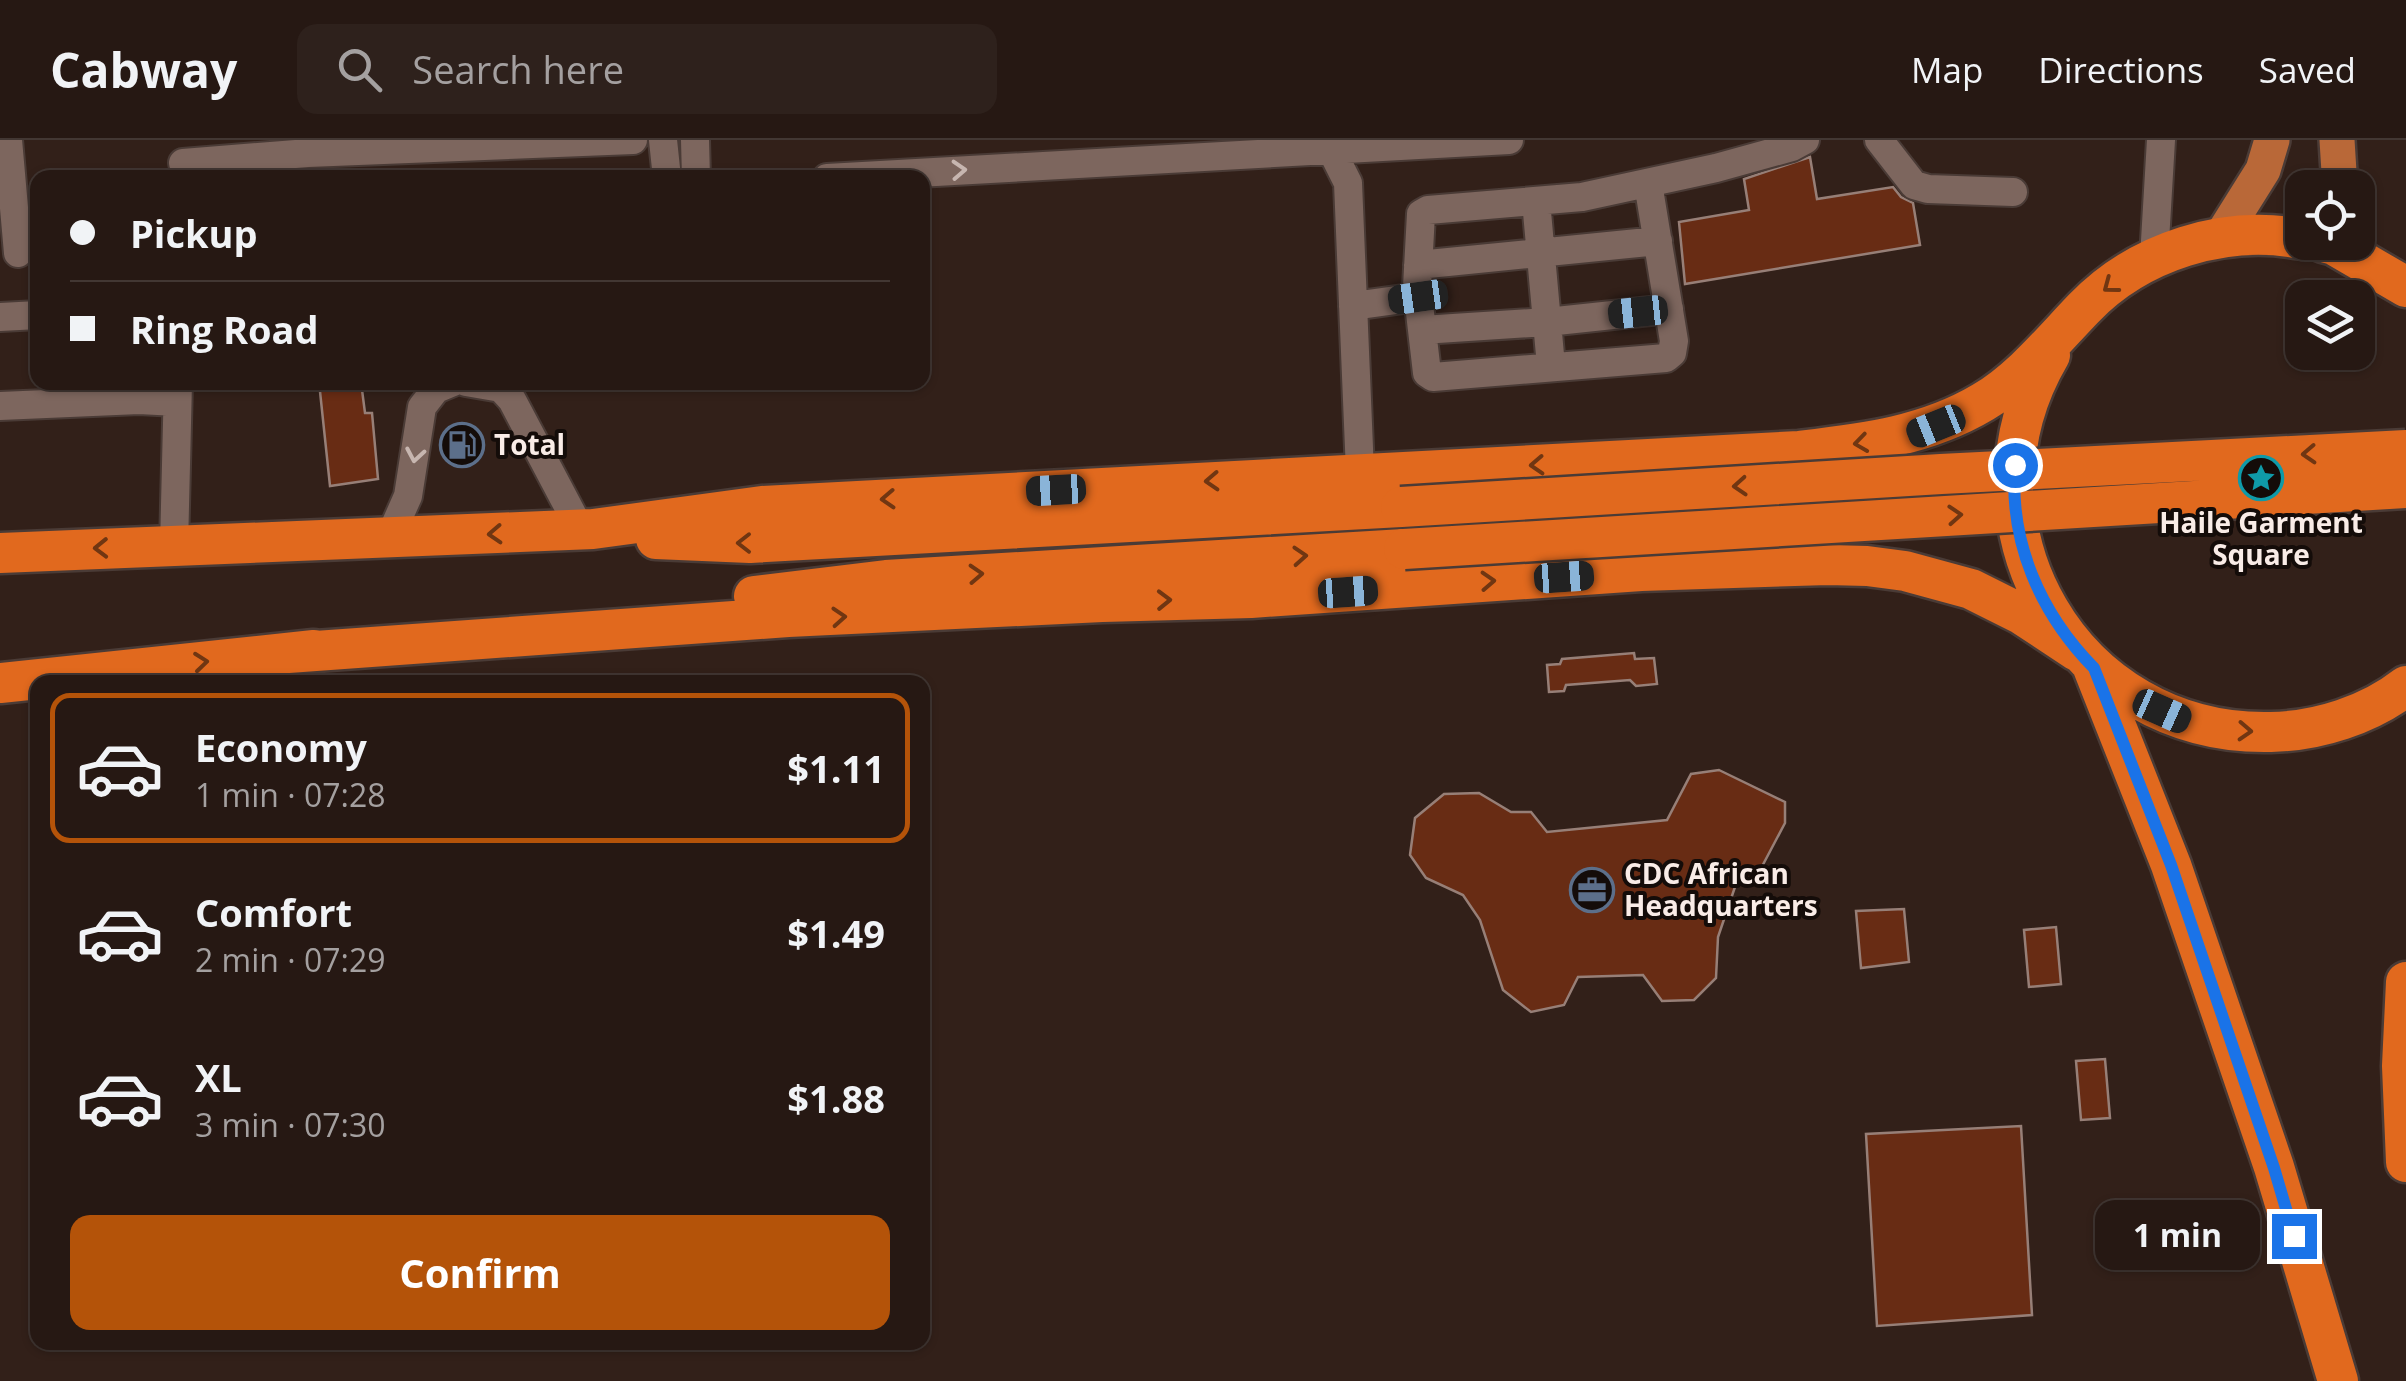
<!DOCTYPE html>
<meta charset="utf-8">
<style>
body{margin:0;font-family:"Open Sans",sans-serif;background:#2e211c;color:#f1f3f6;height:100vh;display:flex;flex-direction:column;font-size:38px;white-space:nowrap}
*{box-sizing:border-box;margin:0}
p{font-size:32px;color:#a4a0a0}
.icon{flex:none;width:55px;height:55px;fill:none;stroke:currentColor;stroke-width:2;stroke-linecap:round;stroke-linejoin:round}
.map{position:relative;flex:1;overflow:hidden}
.drawer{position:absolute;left:30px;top:535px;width:900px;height:675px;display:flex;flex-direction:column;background:#261813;border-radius:20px;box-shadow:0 2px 8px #0004,0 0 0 2px #423733}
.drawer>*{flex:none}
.hud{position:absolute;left:30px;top:30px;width:900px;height:220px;border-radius:20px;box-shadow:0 2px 8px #0004,0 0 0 2px #423733;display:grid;align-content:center;height:220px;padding:0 40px;background:#261813}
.controls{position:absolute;left:2285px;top:30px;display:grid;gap:20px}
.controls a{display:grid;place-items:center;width:90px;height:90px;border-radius:20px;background:#261813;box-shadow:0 2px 8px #0004,0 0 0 2px #423733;font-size:50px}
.end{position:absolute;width:45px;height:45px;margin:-22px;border:12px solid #1a73e8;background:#fff;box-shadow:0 0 0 5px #fff}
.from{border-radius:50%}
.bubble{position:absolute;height:70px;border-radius:20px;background:#261813;box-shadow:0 2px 8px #0004,0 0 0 2px #423733;font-size:32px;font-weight:700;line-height:70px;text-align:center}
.car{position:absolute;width:30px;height:60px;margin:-30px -15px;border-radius:12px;box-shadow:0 0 8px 2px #0007;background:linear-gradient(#222 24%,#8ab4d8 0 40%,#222 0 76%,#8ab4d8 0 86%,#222 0)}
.hud b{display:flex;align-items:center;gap:35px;height:95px;font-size:38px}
.hud b+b{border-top:2px solid #423733}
.hud i{width:25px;height:25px;background:#f1f3f6}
ul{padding:18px 0 0;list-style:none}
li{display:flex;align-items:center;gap:30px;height:150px;margin:0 20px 15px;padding:0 20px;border:5px solid transparent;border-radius:20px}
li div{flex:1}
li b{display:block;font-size:38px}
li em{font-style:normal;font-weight:700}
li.selected{border-color:#b45309}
li>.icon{width:90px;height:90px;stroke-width:1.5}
.cta{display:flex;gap:20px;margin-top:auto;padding:20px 40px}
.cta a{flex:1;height:115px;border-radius:20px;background:#b45309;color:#fff;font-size:40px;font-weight:700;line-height:115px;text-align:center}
header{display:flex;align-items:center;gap:60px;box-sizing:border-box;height:140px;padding:0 50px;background:#261813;border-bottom:2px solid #423733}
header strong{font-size:48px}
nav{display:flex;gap:55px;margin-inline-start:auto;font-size:35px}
.search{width:700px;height:90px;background:#2e211c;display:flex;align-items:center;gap:25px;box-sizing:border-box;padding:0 35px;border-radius:20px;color:#a4a0a0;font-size:38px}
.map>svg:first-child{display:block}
.building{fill:#682c14;stroke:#977f77;stroke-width:2.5}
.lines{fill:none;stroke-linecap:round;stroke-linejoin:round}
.minor-casing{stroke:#4a3b36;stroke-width:32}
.major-casing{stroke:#4a3b36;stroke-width:40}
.highway-casing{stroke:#4a3b36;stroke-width:45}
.minor{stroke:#7d665e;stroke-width:28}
.major{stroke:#b96838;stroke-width:35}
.highway{stroke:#e1691e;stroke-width:40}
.highway-bridge-casing{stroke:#4a3b36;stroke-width:45;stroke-linecap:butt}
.highway-bridge{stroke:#e1691e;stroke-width:40}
.oneway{stroke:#c7b6b0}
.oneway2{stroke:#703612}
.route{stroke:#1a73e8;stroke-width:12}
.labels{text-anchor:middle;stroke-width:8;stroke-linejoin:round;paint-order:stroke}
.poi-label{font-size:28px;font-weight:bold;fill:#f9ece7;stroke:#140c09;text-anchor:start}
</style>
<header>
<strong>Cabway</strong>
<div class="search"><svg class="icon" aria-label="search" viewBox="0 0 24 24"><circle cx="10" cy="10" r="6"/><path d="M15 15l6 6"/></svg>Search here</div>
<nav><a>Map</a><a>Directions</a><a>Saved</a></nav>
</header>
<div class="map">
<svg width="2406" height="1241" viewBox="0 0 2406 1241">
<rect width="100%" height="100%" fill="#322019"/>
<path class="building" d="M1810,17L1817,59L1893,47L1901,57L1913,63L1920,105L1685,144L1679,82L1749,70L1744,39Z
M319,242H361L365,273H372L378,339L330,346Z
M1634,513L1635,519L1654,518L1657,544L1636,546L1630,540L1566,545L1564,551L1549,552L1547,525L1560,524L1562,519Z
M1719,630L1785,662V683L1758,734L1736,744L1718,797L1716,838L1694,860L1662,861L1643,835L1578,837L1564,865L1531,872L1503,850L1480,780L1463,755L1426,738L1410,715L1415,678L1444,654L1479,653L1511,672H1531L1547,692L1667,680L1691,634Z
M1904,769L1909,822L1861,828L1856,771Z
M2056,787L2061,844L2029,847L2024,790Z
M2105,919L2110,978L2081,980L2076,921Z
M2021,986L2032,1175L1877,1186L1866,994Z"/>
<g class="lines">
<defs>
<path id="minor" d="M8,0L18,113
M663,0L667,38
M695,0L696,38
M1331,0V9L1348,43L1360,332
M1879,0L1914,45L1928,49L2013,52
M183,23L308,13L633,0
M827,38L1509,0
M1648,43L1674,201L1672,213L1666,218L1433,237L1427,233L1417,147L1421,74L1428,70L1582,57L1716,28L1792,7L1805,0
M1536,61L1551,226
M2154,118L2161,0
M1418,125L1658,101
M1353,166L1418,157
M0,177L38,175
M1422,190L1547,182L1669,169
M466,242L501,248L512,260L580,389
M0,266L139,260L177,262
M389,399L408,356L422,267L436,249L453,242
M174,407L178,242"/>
<path id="major" d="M2337,0L2340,48
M2221,97L2263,30L2272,0"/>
<path id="highway" d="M2323,102L2334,105L2406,147
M2050,215C1950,385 2073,597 2271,592C2318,591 2369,575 2406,546
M656,399L750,403L1401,367
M0,413L593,389L762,366L1799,311C1865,303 1926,296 1983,262C2022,239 2053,200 2084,168C2139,111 2225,84 2302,99
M754,456L886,440L1404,409
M288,513L788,477L1102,462L1251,458L1641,431L1828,425L1867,426L1905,431L1971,449L2021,474L2077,511
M2093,528L2171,725L2274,1027L2338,1241
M0,543L314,510
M2406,842L2402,926L2406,1022"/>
</defs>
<use href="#minor" class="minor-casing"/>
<use href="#major" class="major-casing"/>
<use href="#highway" class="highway-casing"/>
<use href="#minor" class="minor"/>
<use href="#major" class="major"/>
<use href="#highway" class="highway"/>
<defs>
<path id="highway-bridge" d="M1401,367L1941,334L2406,310
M1404,409L2406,348"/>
</defs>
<use href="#highway-bridge" class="highway-bridge-casing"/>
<use href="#highway-bridge" class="highway-bridge"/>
</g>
<defs><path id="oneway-chevron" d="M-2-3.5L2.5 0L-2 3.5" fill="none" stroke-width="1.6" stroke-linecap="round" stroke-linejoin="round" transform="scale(2.5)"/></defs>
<g class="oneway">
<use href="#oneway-chevron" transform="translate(959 30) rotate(-3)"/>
<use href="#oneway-chevron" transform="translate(415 315) rotate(100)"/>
</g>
<g class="oneway2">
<use href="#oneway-chevron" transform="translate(2110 146) rotate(143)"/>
<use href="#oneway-chevron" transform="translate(1861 303) rotate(172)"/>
<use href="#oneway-chevron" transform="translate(2309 314) rotate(177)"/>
<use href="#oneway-chevron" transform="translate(1537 325) rotate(177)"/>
<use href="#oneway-chevron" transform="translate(1212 341) rotate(177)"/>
<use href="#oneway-chevron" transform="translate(1740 346) rotate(176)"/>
<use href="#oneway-chevron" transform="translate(888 359) rotate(177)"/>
<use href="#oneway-chevron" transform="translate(1955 375) rotate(-4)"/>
<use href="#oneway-chevron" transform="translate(495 394) rotate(177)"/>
<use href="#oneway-chevron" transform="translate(744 403) rotate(180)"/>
<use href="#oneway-chevron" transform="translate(101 408) rotate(179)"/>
<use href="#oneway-chevron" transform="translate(1300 416) rotate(-4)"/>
<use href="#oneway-chevron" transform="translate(976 434) rotate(-3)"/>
<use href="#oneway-chevron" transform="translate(1488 441) rotate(-3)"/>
<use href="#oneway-chevron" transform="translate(1164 460) rotate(-1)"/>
<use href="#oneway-chevron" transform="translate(839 477) rotate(-4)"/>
<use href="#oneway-chevron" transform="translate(201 522) rotate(-6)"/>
<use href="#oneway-chevron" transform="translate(2245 591) rotate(3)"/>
</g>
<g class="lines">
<path class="route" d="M2015,325C2009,402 2040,473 2094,528L2171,725L2274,1028L2294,1096"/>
</g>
<defs>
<symbol id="fuel-ring" viewBox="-11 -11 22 22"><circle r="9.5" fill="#140c09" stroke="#5c6f8a" stroke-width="1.5"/><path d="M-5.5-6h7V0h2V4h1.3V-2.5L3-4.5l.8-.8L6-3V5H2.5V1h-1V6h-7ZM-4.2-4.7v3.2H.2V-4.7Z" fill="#5c6f8a"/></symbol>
<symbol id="sight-ring" viewBox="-11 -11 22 22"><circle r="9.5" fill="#140c09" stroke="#0f9aa8" stroke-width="1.5"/><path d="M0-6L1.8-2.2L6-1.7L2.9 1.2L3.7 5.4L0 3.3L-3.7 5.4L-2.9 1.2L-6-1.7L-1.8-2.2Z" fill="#0f9aa8"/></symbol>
<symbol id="office-ring" viewBox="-11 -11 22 22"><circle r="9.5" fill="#140c09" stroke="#5c6f8a" stroke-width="1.5"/><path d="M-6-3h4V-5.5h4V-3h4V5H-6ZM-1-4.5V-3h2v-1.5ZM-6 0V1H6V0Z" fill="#5c6f8a"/></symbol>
</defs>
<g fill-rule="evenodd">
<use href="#fuel-ring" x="437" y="280" width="50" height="50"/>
<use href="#sight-ring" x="2236" y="313" width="50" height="50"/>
<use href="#office-ring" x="1567" y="725" width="50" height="50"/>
</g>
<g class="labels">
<g class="poi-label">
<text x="494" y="315">Total</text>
<text x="2261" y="393" text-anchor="middle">Haile Garment<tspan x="2261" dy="32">Square</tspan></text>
<text x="1624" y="744">CDC African<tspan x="1624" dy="32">Headquarters</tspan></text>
</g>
</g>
</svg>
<div class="controls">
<a><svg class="icon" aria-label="locate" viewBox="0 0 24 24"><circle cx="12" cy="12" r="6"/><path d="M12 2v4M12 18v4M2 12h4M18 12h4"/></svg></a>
<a><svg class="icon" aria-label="layers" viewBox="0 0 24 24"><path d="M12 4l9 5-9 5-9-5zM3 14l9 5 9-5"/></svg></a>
</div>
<i class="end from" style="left:2015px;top:325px"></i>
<i class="end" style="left:2294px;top:1096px"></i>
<div class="bubble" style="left:2095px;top:1060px;width:165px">1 min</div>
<i class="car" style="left:1418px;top:157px;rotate:262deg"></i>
<i class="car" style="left:1638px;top:172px;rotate:264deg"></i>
<i class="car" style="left:1936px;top:286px;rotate:248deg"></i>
<i class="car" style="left:1056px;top:350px;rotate:267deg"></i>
<i class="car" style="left:1564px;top:437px;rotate:86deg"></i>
<i class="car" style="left:1348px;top:452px;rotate:86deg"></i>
<i class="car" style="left:2162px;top:571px;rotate:114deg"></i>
<div class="hud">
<b><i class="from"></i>Pickup</b>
<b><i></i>Ring Road</b>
</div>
<section class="drawer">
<ul>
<li class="selected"><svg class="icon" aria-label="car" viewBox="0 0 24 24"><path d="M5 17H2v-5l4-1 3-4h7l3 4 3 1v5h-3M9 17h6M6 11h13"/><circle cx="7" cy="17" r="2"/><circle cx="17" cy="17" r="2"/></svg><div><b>Economy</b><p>1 min · 07:28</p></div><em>$1.11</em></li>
<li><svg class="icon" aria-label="car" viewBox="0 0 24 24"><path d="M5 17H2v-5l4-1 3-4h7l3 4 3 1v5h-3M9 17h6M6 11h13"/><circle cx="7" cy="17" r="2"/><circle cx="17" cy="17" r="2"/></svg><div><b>Comfort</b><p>2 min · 07:29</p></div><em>$1.49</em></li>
<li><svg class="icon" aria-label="car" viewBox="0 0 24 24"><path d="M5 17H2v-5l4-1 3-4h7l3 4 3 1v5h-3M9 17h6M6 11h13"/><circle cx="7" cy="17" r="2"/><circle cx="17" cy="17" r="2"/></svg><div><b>XL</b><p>3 min · 07:30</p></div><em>$1.88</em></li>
</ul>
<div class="cta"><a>Confirm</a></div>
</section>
</div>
